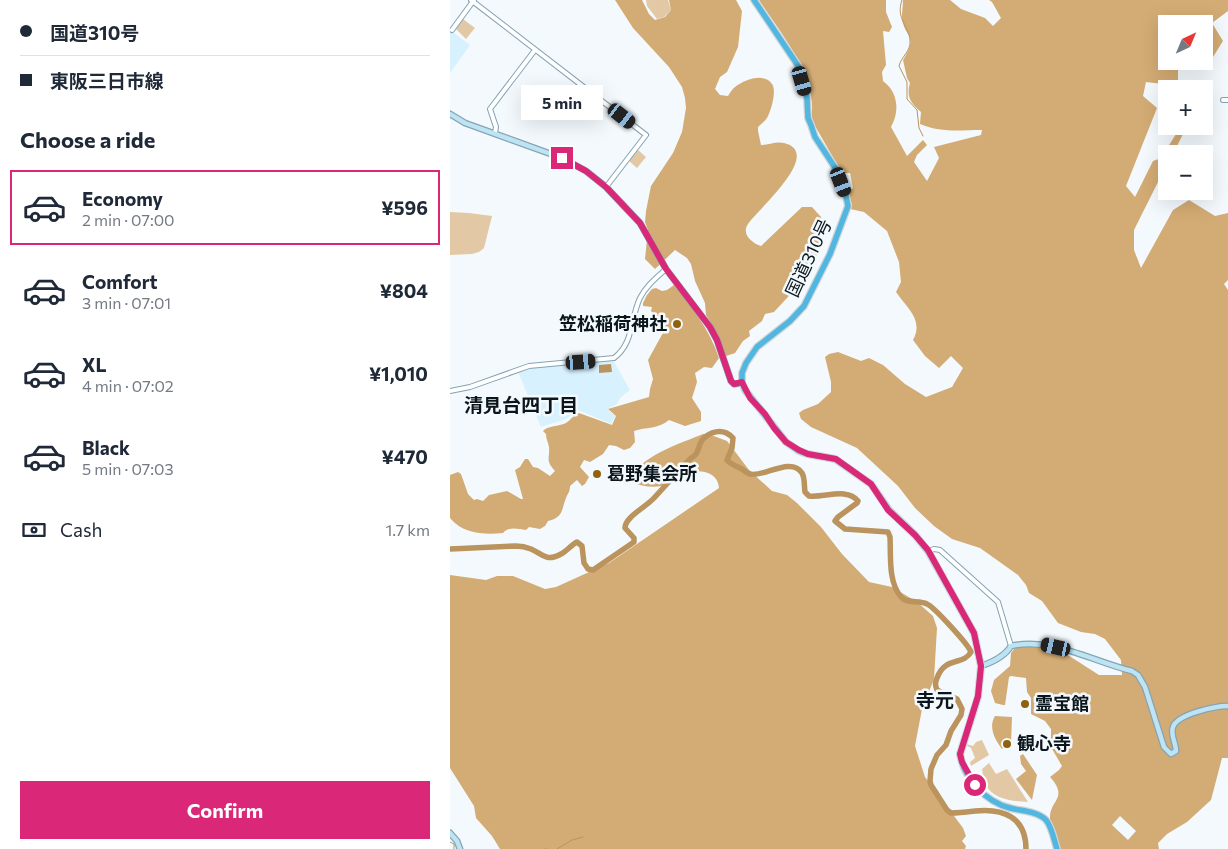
<!DOCTYPE html>
<meta charset="utf-8">
<style>
body{margin:0;font-family:Commissioner,"Noto Sans JP",sans-serif;background:#f2f2f3;color:#1f2937;height:100vh;display:flex;flex-direction:column;font-size:19px;white-space:nowrap}
*{box-sizing:border-box;margin:0}
p{font-size:16px;color:#747a83}
.icon{flex:none;width:28px;height:28px;fill:none;stroke:currentColor;stroke-width:2;stroke-linecap:round;stroke-linejoin:round}
.map{position:relative;flex:1;overflow:hidden}
.side{display:flex;flex-direction:column;background:#fff;width:450px}
.side>*{flex:none}
.top-card{display:grid;align-content:center;height:110px;padding:0 20px;background:#fff}
.needle{width:32px;rotate:44deg}
.tools{position:absolute;left:708px;top:15px;display:grid;gap:10px}
.tools a{display:grid;place-items:center;width:55px;height:55px;border-radius:0px;background:#fff;box-shadow:0 5px 20px #0002;font-size:25px}
.end{position:absolute;width:22px;height:22px;margin:-11px;border:6px solid #db2777;background:#fff;box-shadow:0 0 0 2px #fff}
.from{border-radius:50%}
.bubble{position:absolute;height:35px;border-radius:0px;background:#fff;box-shadow:0 5px 20px #0002;font-size:16px;font-weight:700;line-height:35px;text-align:center}
.car{position:absolute;width:15px;height:30px;margin:-15px -8px;border-radius:6px;box-shadow:0 0 4px 1px #0007;background:linear-gradient(#222 24%,#8ab4d8 0 40%,#222 0 76%,#8ab4d8 0 86%,#222 0)}
.top-card b{display:flex;align-items:center;gap:18px;height:48px;font-size:19px}
.top-card b+b{border-top:1px solid #e0e1e3}
.top-card i{width:12px;height:12px;background:#1f2937}
ul{padding:0;list-style:none}
li{display:flex;align-items:center;gap:15px;height:75px;margin:0 10px 8px;padding:0 10px;border:2px solid transparent;border-radius:0px}
li div{flex:1}
li b{display:block;font-size:19px}
li em{font-style:normal;font-weight:700}
li.selected{border-color:#db2777}
li>.icon{width:45px;height:45px;stroke-width:1.5}
h2{padding:0 20px;font-size:22px;line-height:60px}
.pay{display:flex;align-items:center;gap:12px;height:55px;padding:0 20px;font-size:19px}
.pay p{margin-inline-start:auto}
.primary-button{display:flex;gap:10px;margin-top:auto;padding:10px 20px}
.primary-button a{flex:1;height:58px;border-radius:0px;background:#db2777;color:#fff;font-size:20px;font-weight:700;line-height:58px;text-align:center}
main{display:flex;flex:1;min-height:0}
.map>svg:first-child{display:block}
.built{fill:#d8f1fe}
.green{fill:#e3c8a5}
.forest{fill:#d3ab74;fill-rule:evenodd}
.water{fill:#ba935d}
.lines{fill:none;stroke-linecap:round;stroke-linejoin:round}
.stream{stroke:#ba935d;stroke-width:1}
.river{stroke:#ba935d;stroke-width:5.5}
.tertiary-casing{stroke:#84a3b3;stroke-width:6}
.secondary-casing{stroke:#84a3b3;stroke-width:7}
.trunk-casing{stroke:#d3d5d6;stroke-width:8}
.tertiary{stroke:#fff;stroke-width:4}
.secondary{stroke:#bee4f3;stroke-width:4.5}
.trunk{stroke:#52b7e0;stroke-width:5.5}
.route{stroke:#db2777;stroke-width:6}
.poi-dot{fill:#90620d;stroke:#f3f9fd;stroke-width:2}
.labels{text-anchor:middle;stroke-width:5;stroke-linejoin:round;paint-order:stroke}
.street-label{font-size:18px;fill:#0b161c;stroke:#f3f9fd}
.poi-label{font-size:18px;font-weight:bold;fill:#0b161c;stroke:#f3f9fd;text-anchor:start}
.neighbourhood-label{font-size:19px;font-weight:bold;fill:#0b161c;stroke:#f3f9fd}
</style>
<main>
<section class="side">
<div class="top-card">
<b><i class="from"></i>国道310号</b>
<b><i></i>東阪三日市線</b>
</div>
<h2>Choose a ride</h2>
<ul>
<li class="selected"><svg class="icon" aria-label="car" viewBox="0 0 24 24"><path d="M5 17H2v-5l4-1 3-4h7l3 4 3 1v5h-3M9 17h6M6 11h13"/><circle cx="7" cy="17" r="2"/><circle cx="17" cy="17" r="2"/></svg><div><b>Economy</b><p>2 min · 07:00</p></div><em>¥596</em></li>
<li><svg class="icon" aria-label="car" viewBox="0 0 24 24"><path d="M5 17H2v-5l4-1 3-4h7l3 4 3 1v5h-3M9 17h6M6 11h13"/><circle cx="7" cy="17" r="2"/><circle cx="17" cy="17" r="2"/></svg><div><b>Comfort</b><p>3 min · 07:01</p></div><em>¥804</em></li>
<li><svg class="icon" aria-label="car" viewBox="0 0 24 24"><path d="M5 17H2v-5l4-1 3-4h7l3 4 3 1v5h-3M9 17h6M6 11h13"/><circle cx="7" cy="17" r="2"/><circle cx="17" cy="17" r="2"/></svg><div><b>XL</b><p>4 min · 07:02</p></div><em>¥1,010</em></li>
<li><svg class="icon" aria-label="car" viewBox="0 0 24 24"><path d="M5 17H2v-5l4-1 3-4h7l3 4 3 1v5h-3M9 17h6M6 11h13"/><circle cx="7" cy="17" r="2"/><circle cx="17" cy="17" r="2"/></svg><div><b>Black</b><p>5 min · 07:03</p></div><em>¥470</em></li>
</ul>
<div class="pay"><svg class="icon" aria-label="cash" viewBox="0 0 24 24"><path d="M3 7h18v10H3z"/><circle cx="12" cy="12" r="2"/></svg>Cash<p>1.7 km</p></div>
<div class="primary-button"><a>Confirm</a></div>
</section>
<div class="map">
<svg width="778" height="849" viewBox="0 0 778 849">
<rect width="100%" height="100%" fill="#f3f9fd"/>
<path class="built" d="M0,30L20,45L0,73Z
M163,360L180,390L170,398L167,404L157,409L165,416L161,424L128,410L116,419L91,427L68,372L78,368L94,366Z"/>
<path class="green" d="M196,0H218L221,10L214,17L207,19L197,6Z
M13,19L25,28L16,39L6,29Z
M188,150L196,157L187,168L179,161Z
M0,212L19,213L42,216L34,248L29,252L22,254L0,255Z
M532,740L539,755L521,766L520,762L525,758L521,748L516,745V744L523,746L526,742Z
M539,763L546,774L557,769L578,802C562,801 544,800 535,784C533,780 533,773 532,769Z"/>
<path class="forest" d="M165,0H192L199,14L205,20L215,17L221,10L219,0H286L292,11L288,47L277,72L270,77L265,89L270,95L278,96C280,93 282,89 285,87C294,80 314,72 322,84C327,91 321,111 317,118C315,121 311,124 308,127V131L311,145C319,145 326,141 334,143C375,153 305,212 298,224C291,234 302,243 311,246L352,207H362L371,217C377,258 349,285 324,312L315,314L312,321L299,331L300,336L293,341L285,353L276,356L267,334L256,315L255,303L245,281L241,264L237,258L225,250L205,269L195,259L198,230L195,222L196,211L201,186L223,153L232,132L236,108L235,98L232,87L219,67L183,28Z
M309,0H436V12L442,27L439,32L433,31L436,65L432,72L433,81C448,92 450,111 441,127L457,156L473,140L477,145L467,155L464,162L477,181L489,158L484,147L531,135L532,130C510,130 491,133 470,124L471,112C461,103 456,97 460,83L457,78L453,60C470,34 453,38 452,16C452,11 453,5 453,0H500L511,9L535,18L543,26L551,18L542,2L539,0H778V11L762,23L773,41L763,57L754,53V24H716V61H737L736,65L728,70V83L723,88L713,84L696,82L693,96L707,108L676,186L685,197L703,161L711,158L726,134L736,128L723,154H716V166L684,230V250L691,268L723,210L739,200L765,216L778,213V280L774,284L778,290V758H772L761,800L737,822L717,834L708,843L709,849H609C606,839 599,828 600,817C600,800 619,798 600,777L609,770L612,766L598,742L601,737V729L595,721L581,714V698L577,692L576,678L561,676L559,677L555,705H553L545,703L541,691L544,680L560,666L561,653L565,648L574,646H591L613,652L649,675H672L671,660L655,639L645,634L631,632L608,623L592,601L579,593L576,585L568,575L530,548L502,539L484,526L465,508L448,486L407,448L361,427L351,419L349,413L353,410L368,404L381,392V382L375,357L379,354L388,352L411,361L419,358L433,365L455,384L476,397L502,387L513,368L501,356L489,368L475,356L463,340C474,320 457,308 446,292L451,282L449,262L437,231L414,212L400,209L402,205L398,192L403,188L400,173H392L361,119C369,79 330,32 309,0ZM670,816L686,831L678,840L662,825Z
M224,285C242,307 260,330 269,358L262,368L254,367L245,373L247,382L242,398L251,412V421L235,426L219,420C208,429 196,427 184,431L185,442L180,448L174,450L166,446L159,445L153,454L140,462L134,460L130,467L139,477L135,484L132,486L127,480L120,486C120,492 118,493 116,498C111,510 114,517 98,521L95,526L90,529L79,527L76,530C68,529 59,526 53,533C35,535 13,534 0,518V475L8,472L11,474L18,494L24,500L27,499L33,501L39,495L57,491L71,499H73L65,470L70,467L75,459H78L83,467L88,468L100,476L105,471C95,460 100,459 99,447C98,442 96,439 96,434L93,431C99,425 108,427 116,423C121,420 123,415 129,413L162,425L166,416L158,409L199,397L200,389L203,379L198,360L214,331L212,322L201,311L202,307L193,306V303L197,295L202,289L206,288L212,291L217,290Z
M253,434L261,435L277,441L299,470L322,491L337,495L347,503L371,527L392,554L419,582L442,587L467,602L483,616L487,628L484,679L472,709L465,746L475,777L513,828L516,836L512,841L516,846L515,849H50L42,836L26,818L24,806L0,768V575L36,580L47,576H63L95,589L106,587L159,563L269,488C268,470 246,468 232,475C224,479 221,485 212,486C201,488 191,486 181,482C185,457 232,443 253,434Z
M545,716L562,717L561,743L552,749C545,740 538,727 545,716Z
M573,754L587,775L582,800L566,779L576,771L571,764L570,756Z"/>
<path class="water" d="M161,364L162,372L149,373V365Z"/>
<g class="lines">
<path class="stream" d="M452,0C445,19 460,27 460,41C461,51 451,57 449,66L457,82V99L467,110L469,128L473,136
M0,842L4,844V849
M95,849H97
M107,849L122,840L133,837"/>
<path class="river" d="M0,549L66,546C71,546 76,547 81,549C94,555 96,562 111,554C117,551 121,545 127,542L132,546L134,563L138,569L143,570L184,542V538L175,528C175,517 196,507 204,498C215,486 226,474 238,461C240,458 244,457 246,454C250,448 249,441 255,437C264,430 275,429 283,438L282,448L277,460C281,465 285,465 290,468C294,470 296,473 300,474C313,478 341,456 352,473C355,478 354,486 355,492L359,496C374,498 397,487 408,501L407,503L388,517L385,521L395,529L438,532L440,537C441,556 438,582 451,597C457,604 469,600 477,604C484,607 518,644 521,652C513,666 495,656 487,678C485,683 485,685 487,690L507,699L512,709L511,715L501,731L496,745L487,755L481,769L480,781L481,785L497,810L501,813C510,813 517,812 525,811C553,808 576,817 576,849"/>
<defs>
<path id="tertiary" d="M21,0L196,135L156,187
M2,30L24,0
M773,100H778
M45,133L46,127L40,109L85,50
M0,391L20,387L79,366L164,358C184,343 180,319 190,298C196,286 206,278 216,269
M478,551L484,549L490,550L548,602L561,646"/>
<path id="secondary" d="M0,114L15,123L112,158L136,171L156,187L190,223L216,269L260,327L267,340L281,381L284,384L292,383
M531,666C543,662 555,656 561,646C603,637 641,661 682,671L688,675L695,687L714,747L721,754L726,751C726,743 720,735 723,727C727,714 766,706 778,706
M0,833L7,841L10,849"/>
<path id="trunk" d="M304,0L351,70L357,98L358,118L361,125L365,137L386,169L396,196L398,206L380,254L354,306L340,321L307,347L296,363L292,373V383L295,390L336,442L349,451L357,454L385,459L421,484L439,510L465,535L478,551L524,633L531,666L528,697L510,754C514,779 536,802 560,808C571,811 587,811 596,820C602,827 604,840 607,849"/>
</defs>
<use href="#tertiary" class="tertiary-casing"/>
<use href="#secondary" class="secondary-casing"/>
<use href="#trunk" class="trunk-casing"/>
<use href="#tertiary" class="tertiary"/>
<use href="#secondary" class="secondary"/>
<use href="#trunk" class="trunk"/>
</g>
<g class="lines">
<path class="route" d="M112,158L136,171L156,187L190,223L216,269L260,327L267,340L281,381L284,384L292,382L300,398L315,414L324,428L336,442L349,450L358,454L386,459L421,484L438,510L465,535L478,550L524,633L531,666L528,696L510,754L512,762L525,785"/>
</g>
<g class="poi-dot">
<circle cx="227" cy="324" r="5"/>
<circle cx="147" cy="474" r="5"/>
<circle cx="575" cy="704" r="5"/>
<circle cx="557" cy="744" r="5"/>
</g>
<g class="labels">
<g class="street-label">
<text transform="translate(359 258) rotate(-65)" y="6">国道310号</text>
</g>
<g class="poi-label">
<text x="217" y="330" text-anchor="end">笠松稲荷神社</text>
<text x="157" y="480">葛野集会所</text>
<text x="585" y="710">霊宝館</text>
<text x="567" y="750">観心寺</text>
</g>
<g class="neighbourhood-label">
<text x="71" y="412">清見台四丁目</text>
<text x="485" y="707">寺元</text>
</g>
</g>
</svg>
<div class="tools">
<a><svg class="needle" viewBox="-14 -14 28 28"><path d="M0-13l5 13h-10z" fill="#e53935"/><path d="M0 13l5-13h-10z" fill="#747a83"/></svg></a>
<a>+</a>
<a>−</a>
</div>
<i class="end from" style="left:525px;top:785px"></i>
<i class="end" style="left:112px;top:158px"></i>
<div class="bubble" style="left:71px;top:85px;width:82px">5 min</div>
<i class="car" style="left:352px;top:81px;rotate:164deg"></i>
<i class="car" style="left:172px;top:116px;rotate:128deg"></i>
<i class="car" style="left:391px;top:182px;rotate:159deg"></i>
<i class="car" style="left:131px;top:362px;rotate:86deg"></i>
<i class="car" style="left:606px;top:647px;rotate:283deg"></i>
</div>
</main>
